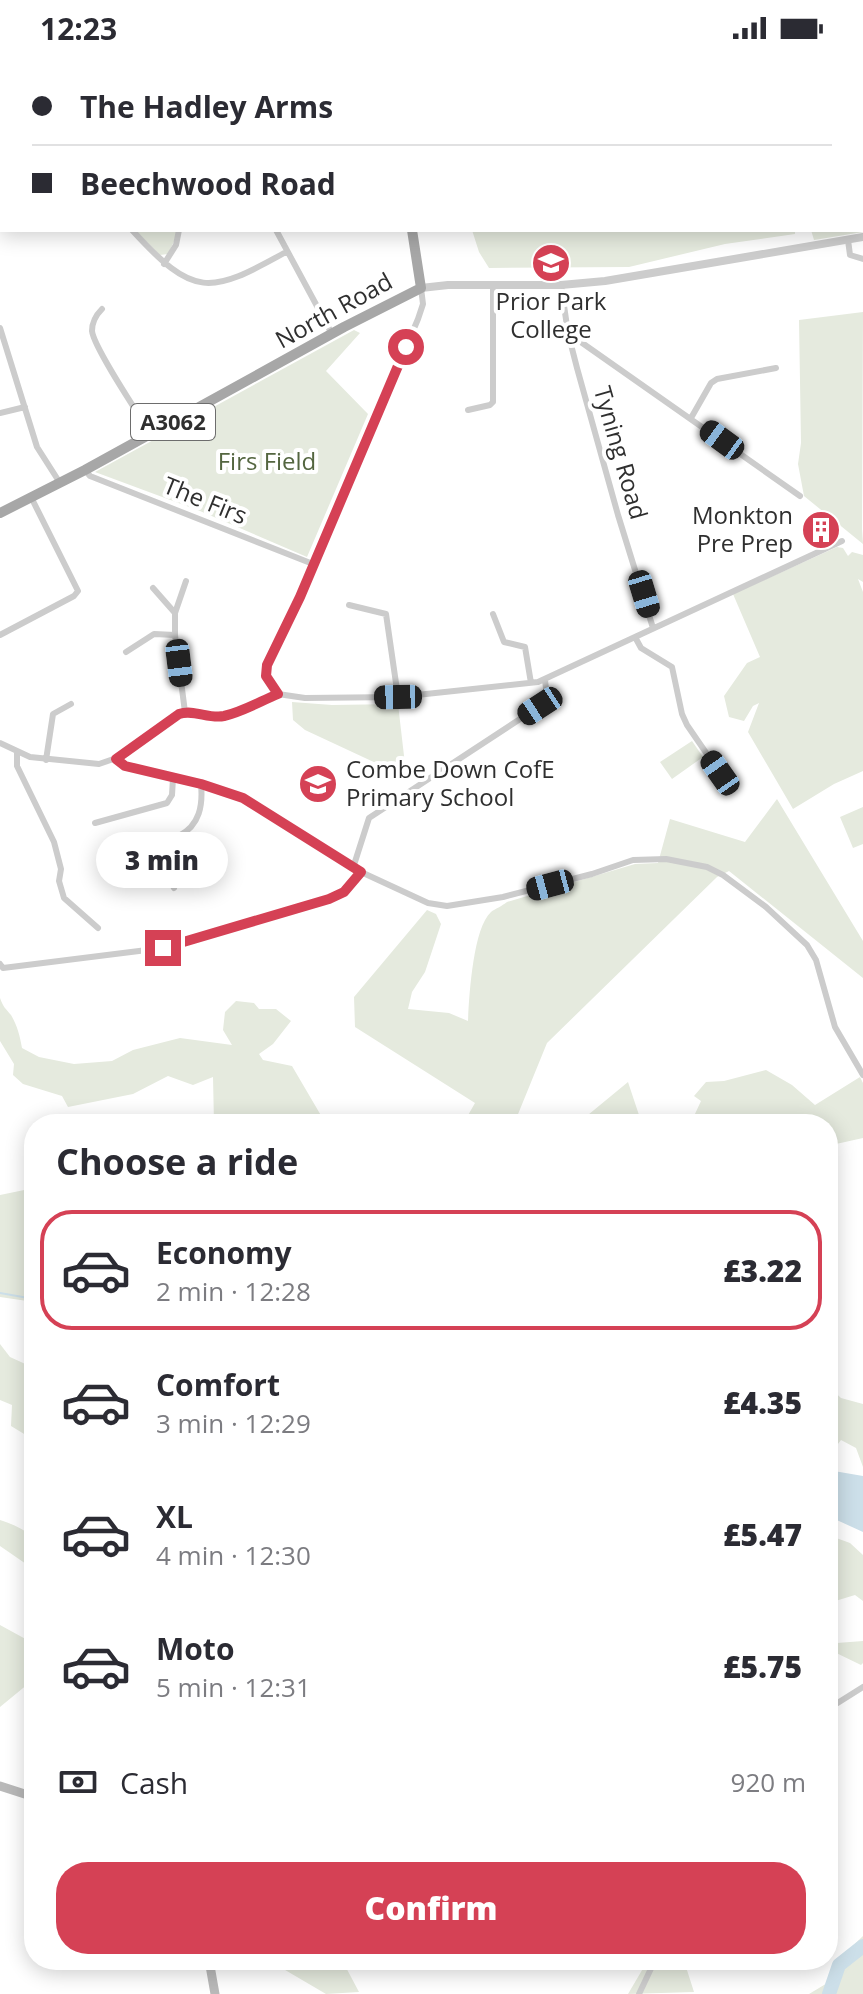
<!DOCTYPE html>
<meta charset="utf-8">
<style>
body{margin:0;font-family:"Open Sans",sans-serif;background:#f2f2f3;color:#2b2b33;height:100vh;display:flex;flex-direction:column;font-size:30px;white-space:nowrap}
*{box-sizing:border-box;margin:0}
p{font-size:26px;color:#7c7c81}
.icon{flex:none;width:44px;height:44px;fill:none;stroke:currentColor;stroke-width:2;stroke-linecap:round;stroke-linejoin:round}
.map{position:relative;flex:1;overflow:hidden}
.sheet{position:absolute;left:24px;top:1058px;width:814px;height:856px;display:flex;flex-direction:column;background:#fff;border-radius:32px;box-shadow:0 4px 20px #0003}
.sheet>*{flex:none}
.banner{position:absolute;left:0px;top:0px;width:864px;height:176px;box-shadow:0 4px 20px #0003;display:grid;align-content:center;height:176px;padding:0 32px;background:#fff}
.end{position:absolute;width:36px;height:36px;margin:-18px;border:10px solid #d54155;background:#fff;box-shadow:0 0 0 4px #fff}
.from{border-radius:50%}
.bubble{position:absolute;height:56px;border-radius:28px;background:#fff;box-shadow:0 4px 20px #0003;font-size:26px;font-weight:800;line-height:56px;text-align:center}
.car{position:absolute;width:24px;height:48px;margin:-24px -12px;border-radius:10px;box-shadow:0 0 6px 2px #0007;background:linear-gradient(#222 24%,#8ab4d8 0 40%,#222 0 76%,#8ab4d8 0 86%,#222 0)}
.banner b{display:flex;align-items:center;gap:28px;height:76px;font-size:30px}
.banner b+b{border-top:2px solid #e1e1e2}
.banner i{width:20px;height:20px;background:#2b2b33}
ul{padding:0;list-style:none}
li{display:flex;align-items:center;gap:24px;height:120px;margin:0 16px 12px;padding:0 16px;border:4px solid transparent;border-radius:32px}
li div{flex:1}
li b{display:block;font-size:30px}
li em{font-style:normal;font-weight:800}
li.on{border-color:#d54155}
li>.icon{width:72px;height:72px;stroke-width:1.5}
h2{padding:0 32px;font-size:36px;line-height:96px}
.pay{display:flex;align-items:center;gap:20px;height:88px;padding:0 32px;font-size:30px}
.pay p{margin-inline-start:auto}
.cta{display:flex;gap:16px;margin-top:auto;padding:16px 32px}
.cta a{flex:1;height:92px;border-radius:32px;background:#d54155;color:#fff;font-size:32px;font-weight:800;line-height:92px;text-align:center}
.status{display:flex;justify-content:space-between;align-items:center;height:56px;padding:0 40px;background:#fff;direction:ltr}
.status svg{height:22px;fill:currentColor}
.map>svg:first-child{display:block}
.green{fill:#e5eade}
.water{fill:#ccdfe9}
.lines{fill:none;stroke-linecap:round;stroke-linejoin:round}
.stream{stroke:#ccdfe9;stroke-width:2}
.river{stroke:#ccdfe9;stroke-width:14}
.minor{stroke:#ccc;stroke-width:6}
.tertiary{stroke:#ccc;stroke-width:8}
.secondary{stroke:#b9b9b9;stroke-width:9}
.primary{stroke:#a7a7a7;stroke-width:10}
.route{stroke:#d54155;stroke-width:10}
.labels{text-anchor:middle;stroke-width:8;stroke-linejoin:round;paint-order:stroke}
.shield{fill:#fff;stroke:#6d6d6d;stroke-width:2}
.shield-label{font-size:22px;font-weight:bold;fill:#2f2f2f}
.poi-label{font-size:24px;fill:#2f2f2f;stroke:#fff}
.street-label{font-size:24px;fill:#2f2f2f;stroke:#fff}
.park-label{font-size:24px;fill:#546640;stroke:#fff}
</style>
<div class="status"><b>12:23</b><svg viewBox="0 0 49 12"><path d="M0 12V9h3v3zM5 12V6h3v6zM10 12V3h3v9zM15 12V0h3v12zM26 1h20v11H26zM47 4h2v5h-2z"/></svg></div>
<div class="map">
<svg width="863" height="1938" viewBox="0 0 863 1938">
<rect width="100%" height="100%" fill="#fff"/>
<path class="green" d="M842,0H863V176L814,184L811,174H862V2Z
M135,174H177V179L168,198L160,199Z
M472,174H795V178L725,188L629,211L489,212L479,196Z
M863,256L862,473L863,488L804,440L798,408L801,387L799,264Z
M354,274L360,277L326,315L368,358L307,501L200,455L95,416Z
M837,491L843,492L848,500L852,496L863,499V526L858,523L863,536V715L834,728L793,753L748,676L759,647L753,650L744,665L729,661L724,640L747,607L760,601L733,538Z
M292,646L332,649L398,648L406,717L398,713L393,715L305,674L293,664Z
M692,685L703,701L672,723L660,706Z
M777,743L863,885V922L729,815L717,821L547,987L514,1068H463L475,1047L355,971L354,941L427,854L436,858L441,868L425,916L412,936L408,953L449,957L468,965C469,941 473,872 491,856C495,853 502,850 507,846L635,808L658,807L670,763L745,786Z
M863,751V788L853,792L840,761Z
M0,942C3,951 6,953 11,959C17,969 20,980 22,992L39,1001L74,1008L112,1005L133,994L180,982L232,989L223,974L225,956L236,945L254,947L259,953H276L291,965L273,988L259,998L263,1004L292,1010L326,1068H214L213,1021L193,1029L168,1020L133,1038L68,1051L62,1040L23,1028L13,1019L14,1008L0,985Z
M766,1014L792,1029L815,1049L860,1021L863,1027V1082L836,1088L828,1082V1068H683V1062L694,1060L701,1045L694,1040L706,1026L724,1025Z
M628,1026L642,1068H577Z
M34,1132V1246L0,1241V1139Z
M0,1288L10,1301L34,1312V1384L11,1370L12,1349L0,1344Z
M828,1330L841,1342L863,1348V1411L856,1392L841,1384L828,1401Z
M0,1464C37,1477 34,1481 34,1517L29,1510L0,1490Z
M828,1479L850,1487L863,1499V1545L855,1539L832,1546L828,1545Z
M0,1569L31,1586L34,1580V1623L0,1651Z
M828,1580L837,1587L863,1585V1607L861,1609L828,1593Z
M863,1880V1938H809L829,1926L838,1904Z
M225,1904H342L359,1936L326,1938L280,1911Z
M648,1904H688L686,1911L694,1936L628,1938Z"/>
<path class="water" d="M828,1414L863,1420V1476L828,1460Z"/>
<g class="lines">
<path class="stream" d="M0,1237L34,1243"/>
<path class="river" d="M829,1938L839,1909L863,1890"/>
<path class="minor" d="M62,0L63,2
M214,0L216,2
M79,2L87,0
M0,24L2,23
M132,174C194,242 209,239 286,196
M276,174L332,278
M848,184L850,199L863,203
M164,208L176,189L179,174
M561,229L568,277L577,312L618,459L653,572
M102,253C96,259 92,265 92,275C94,292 139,359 151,378
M0,272L37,391L60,427
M568,277L800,440
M468,354L490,349L493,346V230
M0,357L25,351
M691,362L711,327L717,323L776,312
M85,414L90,420L313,508
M153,532L175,557V579L185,656
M349,549L386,558L398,641
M175,557L186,525
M493,558L504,586L525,591L531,627
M0,579L74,540L78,535L31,441
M635,581L641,592L672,611L682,658L687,669L720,717
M126,596L154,578L175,579
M278,638L266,620L267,609L300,541L418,263L423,248L421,232
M0,687L30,701L99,708L122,700L179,658L191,656L212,660L226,659L278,638L305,642L398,641L538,626L842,485
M17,697V710L54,786L61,813L59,825L64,842L98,872
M116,703L125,710L201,728L243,742L361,816L428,847L447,850L503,841L592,818L633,804L666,803L707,811L723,819L766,851L807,889L816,904L835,971L863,1019
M46,704L53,658L71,648
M95,767L167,747L172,739L173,722
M150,788L163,791
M353,812L369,762L540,650L547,641L545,624
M174,832L167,820L161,798C165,787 170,785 179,780C200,769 203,749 201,728
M0,908L3,912L163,892L329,843L344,836L361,816
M828,1653L863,1631
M639,1938L655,1904"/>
<path class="tertiary" d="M421,232L448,229H561L605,225L863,181"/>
<path class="secondary" d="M0,1730L34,1741
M209,1904L215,1938"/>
<path class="primary" d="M377,0L378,2
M0,457L85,414L344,271L421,232L412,174"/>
</g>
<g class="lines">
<path class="route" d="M163,892L329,843L344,836L361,816L243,742L201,728L125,710L116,703L179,658C194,653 208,663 224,660C242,656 261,645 278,638L266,620L267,609L300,541L406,291"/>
</g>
<defs>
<symbol id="school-disc" viewBox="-11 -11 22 22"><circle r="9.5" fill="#d54155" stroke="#fff"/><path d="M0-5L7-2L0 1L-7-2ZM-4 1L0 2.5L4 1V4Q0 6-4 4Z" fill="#fff"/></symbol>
<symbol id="building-disc" viewBox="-11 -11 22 22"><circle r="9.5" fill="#d54155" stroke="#fff"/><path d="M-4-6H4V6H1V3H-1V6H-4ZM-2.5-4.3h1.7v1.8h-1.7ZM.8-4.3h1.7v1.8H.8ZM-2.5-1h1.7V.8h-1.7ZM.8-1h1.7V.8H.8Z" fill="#fff"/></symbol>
</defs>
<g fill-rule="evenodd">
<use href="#school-disc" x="529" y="185" width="44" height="44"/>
<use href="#building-disc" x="799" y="452" width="44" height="44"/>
<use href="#school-disc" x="296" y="706" width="44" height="44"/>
</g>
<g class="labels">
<rect class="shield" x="131" y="348" width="84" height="36" rx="6"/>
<g class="shield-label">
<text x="173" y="374">A3062</text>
</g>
<g class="poi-label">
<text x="551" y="254">Prior Park<tspan x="551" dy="28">College</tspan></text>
<text x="793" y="468" text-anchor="end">Monkton<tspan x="793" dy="28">Pre Prep</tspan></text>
<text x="346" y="722" text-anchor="start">Combe Down CofE<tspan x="346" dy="28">Primary School</tspan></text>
</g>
<g class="street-label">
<text transform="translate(334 255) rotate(-29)" y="8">North Road</text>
<text transform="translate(620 397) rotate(74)" y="8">Tyning Road</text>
<text transform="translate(205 445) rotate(22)" y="8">The Firs</text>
</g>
<g class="park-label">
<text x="267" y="414">Firs Field</text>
</g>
</g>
</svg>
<i class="end from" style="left:406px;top:291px"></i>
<i class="end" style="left:163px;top:892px"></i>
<div class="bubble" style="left:96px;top:776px;width:132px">3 min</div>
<i class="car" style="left:722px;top:384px;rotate:306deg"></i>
<i class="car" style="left:644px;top:538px;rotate:163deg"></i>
<i class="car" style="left:179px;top:607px;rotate:173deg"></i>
<i class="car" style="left:398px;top:641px;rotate:269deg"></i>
<i class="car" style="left:540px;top:650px;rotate:237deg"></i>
<i class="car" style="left:720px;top:717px;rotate:325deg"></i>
<i class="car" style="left:550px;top:829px;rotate:255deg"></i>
<div class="banner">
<b><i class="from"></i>The Hadley Arms</b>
<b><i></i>Beechwood Road</b>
</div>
<section class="sheet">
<h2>Choose a ride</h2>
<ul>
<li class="on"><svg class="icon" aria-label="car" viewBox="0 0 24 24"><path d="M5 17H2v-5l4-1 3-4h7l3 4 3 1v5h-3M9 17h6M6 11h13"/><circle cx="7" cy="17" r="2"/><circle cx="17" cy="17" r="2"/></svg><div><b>Economy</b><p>2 min · 12:28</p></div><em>£3.22</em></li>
<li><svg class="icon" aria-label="car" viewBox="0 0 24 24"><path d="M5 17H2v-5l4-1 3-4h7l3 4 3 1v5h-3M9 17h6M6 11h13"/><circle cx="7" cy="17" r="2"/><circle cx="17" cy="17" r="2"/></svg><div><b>Comfort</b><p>3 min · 12:29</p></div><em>£4.35</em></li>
<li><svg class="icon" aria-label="car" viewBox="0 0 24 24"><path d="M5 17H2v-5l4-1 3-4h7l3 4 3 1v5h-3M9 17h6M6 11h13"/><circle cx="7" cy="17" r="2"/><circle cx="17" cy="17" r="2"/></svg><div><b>XL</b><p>4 min · 12:30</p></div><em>£5.47</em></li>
<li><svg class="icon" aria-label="car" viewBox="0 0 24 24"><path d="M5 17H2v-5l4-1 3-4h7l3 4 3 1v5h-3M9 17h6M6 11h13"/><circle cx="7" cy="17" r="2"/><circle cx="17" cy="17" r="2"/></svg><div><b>Moto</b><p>5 min · 12:31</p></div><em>£5.75</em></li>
</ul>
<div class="pay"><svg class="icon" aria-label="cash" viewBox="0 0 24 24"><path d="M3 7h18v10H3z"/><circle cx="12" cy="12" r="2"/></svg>Cash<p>920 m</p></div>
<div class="cta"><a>Confirm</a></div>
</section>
</div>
